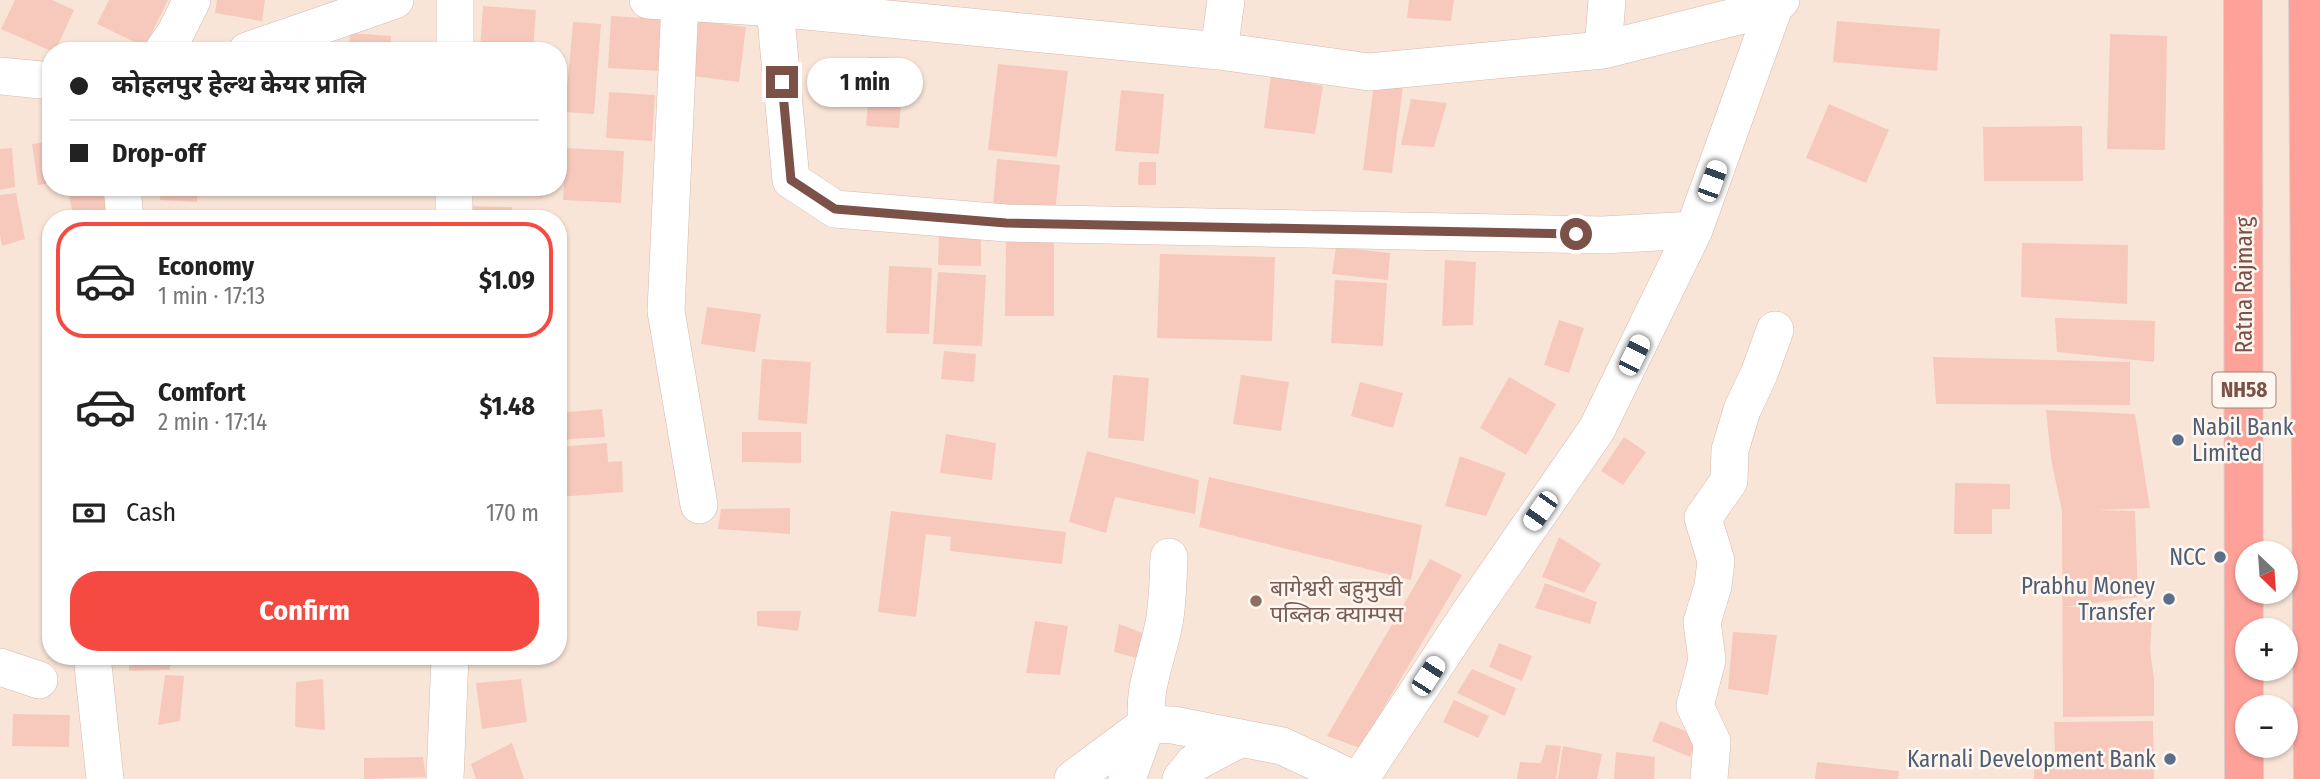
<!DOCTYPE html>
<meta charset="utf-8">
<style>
body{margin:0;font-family:"Fira Sans Condensed","Noto Sans Devanagari",sans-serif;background:#f6f6f6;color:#222;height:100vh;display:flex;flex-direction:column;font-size:26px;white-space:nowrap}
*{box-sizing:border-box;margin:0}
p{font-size:23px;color:#767676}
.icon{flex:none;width:38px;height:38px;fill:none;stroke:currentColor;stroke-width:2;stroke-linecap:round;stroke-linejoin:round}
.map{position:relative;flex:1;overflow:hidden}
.side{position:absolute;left:42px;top:210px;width:525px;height:455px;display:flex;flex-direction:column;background:#fff;border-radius:28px;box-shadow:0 2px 5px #0004}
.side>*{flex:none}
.guide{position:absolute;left:42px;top:42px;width:525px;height:154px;border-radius:28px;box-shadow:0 2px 5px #0004;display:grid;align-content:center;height:154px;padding:0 28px;background:#fff}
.needle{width:46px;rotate:155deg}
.tools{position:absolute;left:2235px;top:541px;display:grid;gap:14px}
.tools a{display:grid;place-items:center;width:63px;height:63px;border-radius:50%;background:#fff;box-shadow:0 2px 5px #0004;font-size:35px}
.end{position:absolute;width:32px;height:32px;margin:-16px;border:9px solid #7c5148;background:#fff;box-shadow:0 0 0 4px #fff}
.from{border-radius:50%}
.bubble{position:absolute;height:49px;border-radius:24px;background:#fff;box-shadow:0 2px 5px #0004;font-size:23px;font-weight:700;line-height:49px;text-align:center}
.car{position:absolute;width:21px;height:42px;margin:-21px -10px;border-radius:9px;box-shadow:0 0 5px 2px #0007;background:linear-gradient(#fff 24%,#345 0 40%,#fff 0 76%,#345 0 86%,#fff 0)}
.guide b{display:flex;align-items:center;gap:24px;height:66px;font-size:26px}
.guide b+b{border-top:2px solid #e0e0e0}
.guide i{width:18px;height:18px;background:#222}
ul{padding:12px 0 0;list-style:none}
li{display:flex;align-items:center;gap:21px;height:116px;margin:0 14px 10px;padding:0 14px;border:4px solid transparent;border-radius:28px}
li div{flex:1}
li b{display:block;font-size:26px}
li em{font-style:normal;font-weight:700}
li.current{border-color:#f44a41}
li>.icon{width:63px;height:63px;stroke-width:1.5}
.pay{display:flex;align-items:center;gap:18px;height:77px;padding:0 28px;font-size:26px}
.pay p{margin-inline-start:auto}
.cta{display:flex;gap:14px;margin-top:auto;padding:14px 28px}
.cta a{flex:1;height:80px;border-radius:28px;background:#f44a41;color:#fff;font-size:28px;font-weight:700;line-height:80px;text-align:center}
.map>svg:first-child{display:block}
.residential{fill:#f9e5d7;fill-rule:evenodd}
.building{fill:#f7c9bc}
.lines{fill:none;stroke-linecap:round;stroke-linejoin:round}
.minor-casing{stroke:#d5b8ae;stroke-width:38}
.highway-casing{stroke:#dacecc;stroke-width:40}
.minor{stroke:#fff;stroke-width:37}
.highway{stroke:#fea198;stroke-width:38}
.route{stroke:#7c5148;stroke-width:9}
.service-dot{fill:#5c6f8a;stroke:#fff6ef;stroke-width:2.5}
.education-dot{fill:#8d6e63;stroke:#fff6ef;stroke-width:2.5}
.labels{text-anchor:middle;stroke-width:5;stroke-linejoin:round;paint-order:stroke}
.shield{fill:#fff6ef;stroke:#a3827a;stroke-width:2}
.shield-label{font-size:21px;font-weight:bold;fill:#7c5148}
.street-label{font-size:23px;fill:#7c5148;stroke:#fff6ef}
.service-label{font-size:23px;fill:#4e5e75;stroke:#fff6ef;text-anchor:end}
.education-label{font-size:23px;fill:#785e54;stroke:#fff6ef;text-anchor:start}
</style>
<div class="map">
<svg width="2320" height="779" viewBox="0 0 2320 779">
<rect width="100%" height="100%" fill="#fef1e7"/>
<path class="residential" d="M0,0H2320V779H0ZM51,51H558V187H51ZM51,219H558V656H51ZM2247,553H2286V592H2247ZM2247,630H2286V668H2247ZM2247,707H2286V746H2247Z"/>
<path class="building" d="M15,0H52L74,10L55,51H51L1,29Z
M109,0H168L145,47L97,24Z
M217,0H265L262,21L215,13Z
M1409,0H1454L1451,21L1407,18Z
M483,6L536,10L533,51L480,50Z
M611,16L663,19L659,71L608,68Z
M692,20L746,27L739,82L685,75Z
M1837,21L1940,29L1937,71L1833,62Z
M573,22L601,24L594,114L565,112Z
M350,33L391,36L390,51H349Z
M2110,34L2167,36L2165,150L2107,149Z
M868,57L901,58L900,83H868Z
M998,64L1068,71L1057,157L988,150Z
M1271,75L1323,86L1315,134L1264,128Z
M1374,83L1403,86L1392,173L1363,170Z
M869,90L902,92L899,128L866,126Z
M1121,90L1164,94L1159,154L1115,151Z
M609,92L655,95L652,141L606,138Z
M1411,99L1447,103L1434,147L1401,145Z
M1829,104L1889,130L1866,183L1806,158Z
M2082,126L2083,181H1984L1983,127Z
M51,141V183L38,185L32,144Z
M12,148L15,187L0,190V149Z
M566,148L624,151L621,203L563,200Z
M997,159L1060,165L1055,212L993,206Z
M1139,162H1156V185H1138Z
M91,187H109L114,219H74L68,191Z
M162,187H198L197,202L160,200Z
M481,187H544L543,197L480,191Z
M16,193L25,239L2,246L0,235V195Z
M458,206L512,207V219H457Z
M939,234L981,235V266L938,265Z
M1006,241H1054V316H1005Z
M2022,243L2128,245L2127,304L2021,297Z
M1336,247L1390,253L1388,280L1332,274Z
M1160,254L1275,257L1272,341L1157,338Z
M1445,260L1476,262L1473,325L1442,326Z
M889,266L932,268L929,334L886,333Z
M938,272L986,275L982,346L933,344Z
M1335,280L1387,283L1383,346L1331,343Z
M707,307L761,314L755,352L701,344Z
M2055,318L2155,321L2154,362L2057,352Z
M1559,320L1584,328L1569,373L1544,365Z
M944,351L976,354L974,382L941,379Z
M1933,357L2130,362V405L1936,404Z
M762,359L811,362L807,424L758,420Z
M1113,375L1149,378L1144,441L1108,438Z
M1241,375L1289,382L1281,431L1233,424Z
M1509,377L1556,404L1526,455L1480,428Z
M1360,382L1403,393L1393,428L1351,416Z
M602,409L605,437L558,440V413Z
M2046,410L2135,414L2150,508L2098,510L2135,511L2138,597L2064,607L2153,605L2150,650L2154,679V716L2063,717L2062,511L2051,459Z
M742,432H801V463L742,462Z
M946,434L996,443L992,480L940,473Z
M1624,437L1646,452L1623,485L1601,471Z
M607,443L608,462L622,461L623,492L558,497V447Z
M1087,451L1199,480L1195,514L1115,497L1106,533L1069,522Z
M1460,456L1506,473L1486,516L1445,506Z
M1209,477L1422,525L1411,580L1199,527Z
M1955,483L2010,484V509H1992V534H1954Z
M790,508V534L718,529L721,509Z
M891,511L1066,532L1062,564L950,551L951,537L926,534L916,617L878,612Z
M1559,537L1601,564L1584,593L1542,577Z
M1430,559L1462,575L1360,748L1327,736Z
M1545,583L1597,602L1590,624L1535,608Z
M757,611H801L798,631L757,626Z
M1035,621L1068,626L1060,675L1026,673Z
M1119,624L1145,634L1140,659L1114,652Z
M1733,632L1777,635L1768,695L1728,689Z
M1499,643L1532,656L1522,681L1489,667Z
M129,656H170V670L129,671Z
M1472,669L1516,688L1505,716L1457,693Z
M165,675L184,676L180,721L158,725Z
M323,679L325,730L295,727L296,682Z
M521,679L527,722L482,729L476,683Z
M1454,700L1489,716L1478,738L1443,722Z
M13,714L70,715L69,747L12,746Z
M1660,721L1699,736L1690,757L1652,741Z
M2153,721L2154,779H2034V754H2055L2054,722Z
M512,743L524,779H476L471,764Z
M1546,745L1561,746L1556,779H1517L1520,762L1541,763Z
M1563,746L1602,754L1597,779H1558Z
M1616,752L1655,757L1654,779H1614Z
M423,757L426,777L364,779V758Z
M1817,762L1899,771L1898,779H1815Z"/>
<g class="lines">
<defs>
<path id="minor" d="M648,0L775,8L1219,51L1369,72L1603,50L1774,7
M680,3L666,311L699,505
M775,8L791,180L835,209L1006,223L1603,235L1694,230
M1603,50L1607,0
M163,51L175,34L192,0
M247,51L395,0
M455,51V0
M1219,51L1226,0
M0,76L51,81
M122,187L125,219
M454,219V187
M1169,557C1168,579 1168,602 1164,623C1158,656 1142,689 1147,724L1173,725L1282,746L1353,779
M92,656L105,779
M0,667L39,680
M445,779L450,656
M1073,779L1147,724
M1127,779L1147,724
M1181,779L1194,763L1241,738
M1360,779L1469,614L1597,429L1694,230L1774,7L1781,0
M1709,779L1712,742L1695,706L1707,660L1702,622L1713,586L1716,561L1703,518L1729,481L1730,450L1742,410L1759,374L1775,330"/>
<path id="highway" d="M2243,0L2244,779
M2308,0L2313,779"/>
</defs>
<use href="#minor" class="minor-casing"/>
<use href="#highway" class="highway-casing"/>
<use href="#minor" class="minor"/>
<use href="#highway" class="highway"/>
</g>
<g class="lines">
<path class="route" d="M782,82L791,180L835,209L1006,223L1576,234"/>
</g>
<g class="service-dot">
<circle cx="2178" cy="440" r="7"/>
<circle cx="2220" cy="557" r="7"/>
<circle cx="2169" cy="599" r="7"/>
<circle cx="2170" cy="759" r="7"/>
</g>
<circle class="education-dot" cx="1256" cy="601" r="7"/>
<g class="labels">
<rect class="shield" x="2212.5" y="372.5" width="63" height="35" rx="5"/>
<g class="shield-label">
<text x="2244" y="397">NH58</text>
</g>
<g class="street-label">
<text transform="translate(2244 285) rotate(-90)" y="8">Ratna Rajmarg</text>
</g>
<g class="service-label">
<text x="2192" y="435" text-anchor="start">Nabil Bank<tspan x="2192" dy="26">Limited</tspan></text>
<text x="2206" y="565">NCC</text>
<text x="2155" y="594">Prabhu Money<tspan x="2155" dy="26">Transfer</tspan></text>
<text x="2156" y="767">Karnali Development Bank</text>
</g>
<g class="education-label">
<text x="1270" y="596">बागेश्वरी बहुमुखी<tspan x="1270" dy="26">पब्लिक क्याम्पस</tspan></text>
</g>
</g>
</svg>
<div class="tools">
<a><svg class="needle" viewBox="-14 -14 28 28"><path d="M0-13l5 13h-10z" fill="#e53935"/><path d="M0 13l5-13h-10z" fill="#767676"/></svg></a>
<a>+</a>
<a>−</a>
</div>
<i class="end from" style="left:1576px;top:234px"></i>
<i class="end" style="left:782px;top:82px"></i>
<div class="bubble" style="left:807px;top:58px;width:116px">1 min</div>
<i class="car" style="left:1712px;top:181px;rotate:20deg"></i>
<i class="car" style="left:1634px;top:355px;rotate:26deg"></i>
<i class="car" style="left:1540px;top:511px;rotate:215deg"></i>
<i class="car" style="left:1428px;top:676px;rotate:33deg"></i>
<div class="guide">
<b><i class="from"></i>कोहलपुर हेल्थ केयर प्रालि</b>
<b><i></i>Drop-off</b>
</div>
<section class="side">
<ul>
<li class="current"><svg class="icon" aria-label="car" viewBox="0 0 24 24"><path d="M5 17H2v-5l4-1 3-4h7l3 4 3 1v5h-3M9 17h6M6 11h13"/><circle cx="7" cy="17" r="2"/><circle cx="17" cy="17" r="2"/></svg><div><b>Economy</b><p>1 min · 17:13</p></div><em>$1.09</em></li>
<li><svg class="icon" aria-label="car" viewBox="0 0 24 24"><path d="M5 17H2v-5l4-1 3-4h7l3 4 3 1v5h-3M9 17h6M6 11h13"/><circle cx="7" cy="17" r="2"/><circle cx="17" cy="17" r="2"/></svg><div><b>Comfort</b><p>2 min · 17:14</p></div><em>$1.48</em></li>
</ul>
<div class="pay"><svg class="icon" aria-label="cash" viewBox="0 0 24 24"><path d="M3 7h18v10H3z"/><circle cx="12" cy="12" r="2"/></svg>Cash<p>170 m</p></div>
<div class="cta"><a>Confirm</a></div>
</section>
</div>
